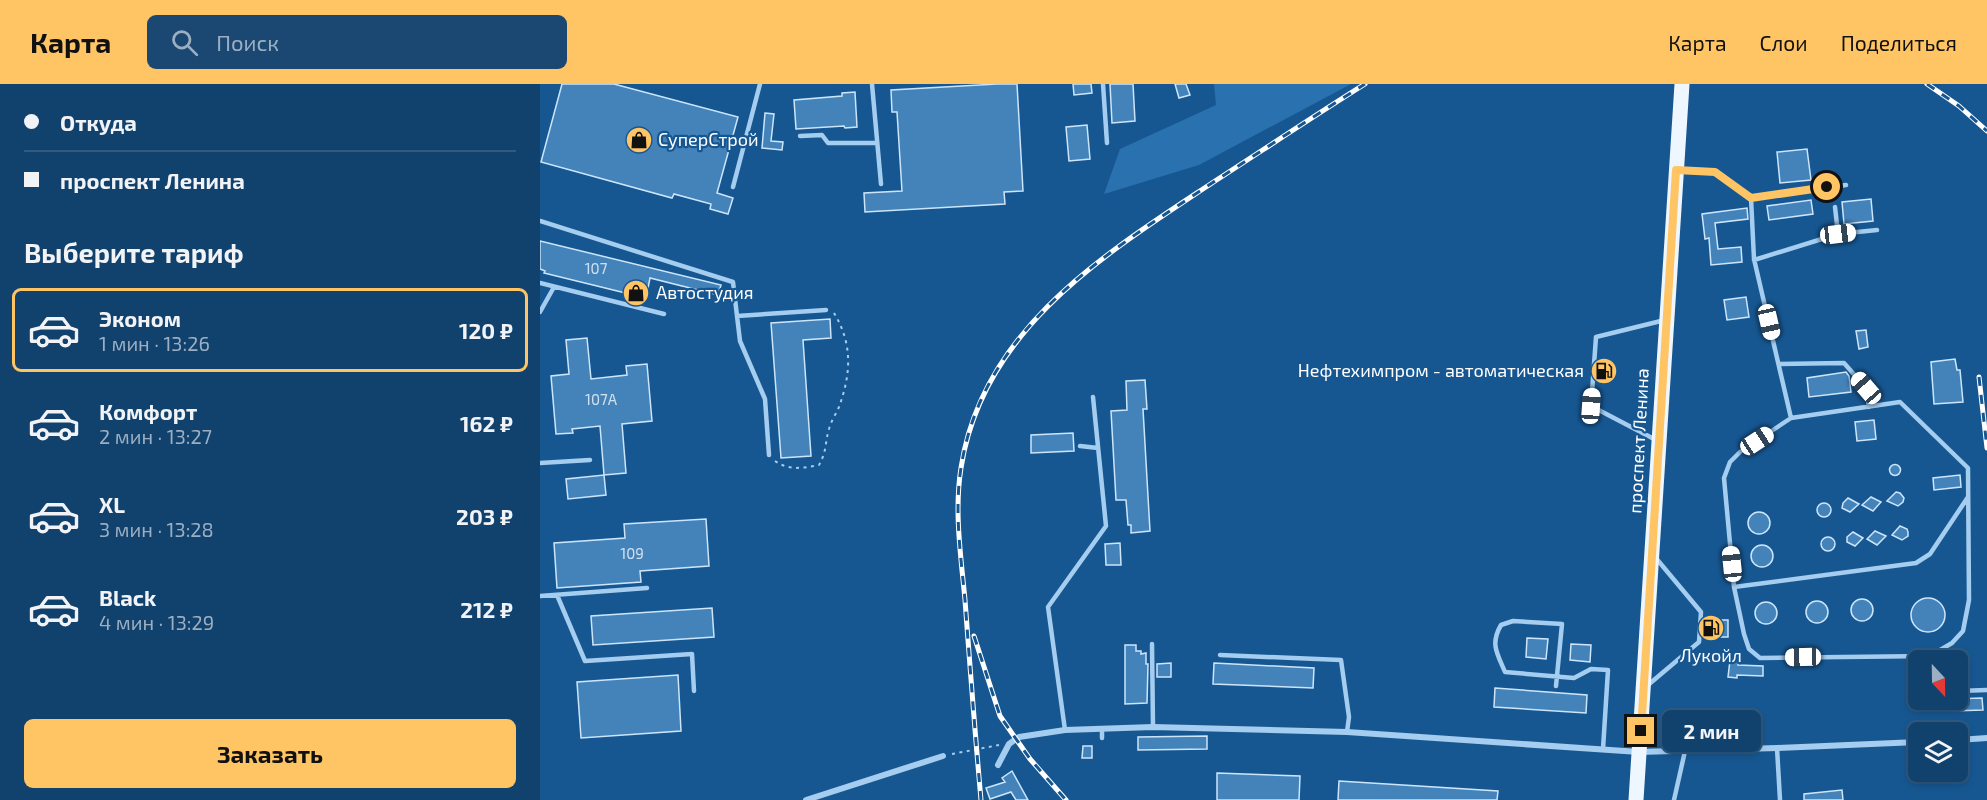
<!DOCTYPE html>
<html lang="ru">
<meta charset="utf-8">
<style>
body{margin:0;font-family:"Exo 2",sans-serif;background:#1a4872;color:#f1f3f6;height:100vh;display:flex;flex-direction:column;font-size:22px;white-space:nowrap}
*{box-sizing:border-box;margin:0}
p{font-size:20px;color:#9cafc2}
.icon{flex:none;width:33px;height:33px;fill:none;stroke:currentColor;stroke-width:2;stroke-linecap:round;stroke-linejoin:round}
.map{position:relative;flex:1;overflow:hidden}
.sheet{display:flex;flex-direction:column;background:#11416d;width:540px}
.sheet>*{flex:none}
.guide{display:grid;align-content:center;height:132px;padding:0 24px;background:#11416d}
.needle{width:39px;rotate:158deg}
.tools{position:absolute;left:1368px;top:566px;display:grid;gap:12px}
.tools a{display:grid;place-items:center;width:60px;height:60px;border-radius:9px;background:#11416d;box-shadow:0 3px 9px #0003,0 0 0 2px #305a80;font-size:30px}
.end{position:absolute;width:27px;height:27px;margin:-14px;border:8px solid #ffc464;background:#111;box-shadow:0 0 0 3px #111}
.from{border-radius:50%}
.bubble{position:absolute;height:42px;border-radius:9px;background:#11416d;box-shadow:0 3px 9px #0003,0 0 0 2px #305a80;font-size:20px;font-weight:700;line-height:42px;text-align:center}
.car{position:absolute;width:18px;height:36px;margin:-18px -9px;border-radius:8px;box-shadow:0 0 4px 2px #0007;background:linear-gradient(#fff 24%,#345 0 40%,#fff 0 76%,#345 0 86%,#fff 0)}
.guide b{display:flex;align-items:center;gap:21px;height:57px;font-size:22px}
.guide b+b{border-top:2px solid #305a80}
.guide i{width:15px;height:15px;background:#f1f3f6}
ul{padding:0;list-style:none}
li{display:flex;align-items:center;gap:18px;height:84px;margin:0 12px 9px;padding:0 12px;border:3px solid transparent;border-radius:9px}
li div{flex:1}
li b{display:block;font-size:22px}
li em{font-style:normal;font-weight:700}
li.current{border-color:#ffc464}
li>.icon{width:54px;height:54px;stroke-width:1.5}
h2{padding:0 24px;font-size:27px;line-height:72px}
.button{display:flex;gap:12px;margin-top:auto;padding:12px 24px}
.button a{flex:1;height:69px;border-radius:9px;background:#ffc464;color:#111;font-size:24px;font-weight:700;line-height:69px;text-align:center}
header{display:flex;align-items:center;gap:36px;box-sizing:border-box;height:84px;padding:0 30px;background:#ffc464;color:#111}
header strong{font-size:28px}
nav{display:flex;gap:33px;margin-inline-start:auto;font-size:21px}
.search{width:420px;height:54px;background:#1a4872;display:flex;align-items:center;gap:15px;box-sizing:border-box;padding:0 21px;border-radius:9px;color:#9cafc2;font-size:22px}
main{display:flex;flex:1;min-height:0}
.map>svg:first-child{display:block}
.green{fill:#2971af}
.building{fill:#4483ba;stroke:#cce5fb;stroke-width:1.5}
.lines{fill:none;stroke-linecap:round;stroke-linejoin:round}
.path{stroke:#a5cdf0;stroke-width:2;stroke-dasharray:3 4.5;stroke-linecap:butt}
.service{stroke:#a5cdf0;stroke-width:4.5}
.minor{stroke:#a5cdf0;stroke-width:6}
.primary{stroke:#eef6ff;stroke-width:15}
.rail-casing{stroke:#fff;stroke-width:5}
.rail{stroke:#175791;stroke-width:3;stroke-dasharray:9;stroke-linecap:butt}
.route{stroke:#ffc464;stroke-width:8}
.labels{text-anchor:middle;stroke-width:4.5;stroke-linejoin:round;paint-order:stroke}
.number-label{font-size:15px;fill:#d0e0ee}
.poi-label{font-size:18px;fill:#fff;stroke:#175791;text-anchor:start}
.street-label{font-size:18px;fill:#fff;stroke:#175791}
</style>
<header>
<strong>Карта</strong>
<div class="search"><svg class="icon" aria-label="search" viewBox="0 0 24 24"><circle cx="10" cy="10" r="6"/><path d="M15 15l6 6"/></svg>Поиск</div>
<nav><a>Карта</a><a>Слои</a><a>Поделиться</a></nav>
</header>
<main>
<section class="sheet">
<div class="guide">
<b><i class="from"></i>Откуда</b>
<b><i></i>проспект Ленина</b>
</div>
<h2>Выберите тариф</h2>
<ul>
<li class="current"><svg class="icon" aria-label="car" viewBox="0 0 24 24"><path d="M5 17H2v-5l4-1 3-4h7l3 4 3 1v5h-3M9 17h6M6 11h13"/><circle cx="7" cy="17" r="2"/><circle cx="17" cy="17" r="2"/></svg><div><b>Эконом</b><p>1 мин · 13:26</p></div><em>120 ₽</em></li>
<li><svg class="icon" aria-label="car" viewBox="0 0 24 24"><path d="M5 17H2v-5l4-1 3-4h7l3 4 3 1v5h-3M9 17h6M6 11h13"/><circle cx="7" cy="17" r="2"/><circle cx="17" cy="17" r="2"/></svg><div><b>Комфорт</b><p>2 мин · 13:27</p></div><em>162 ₽</em></li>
<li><svg class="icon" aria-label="car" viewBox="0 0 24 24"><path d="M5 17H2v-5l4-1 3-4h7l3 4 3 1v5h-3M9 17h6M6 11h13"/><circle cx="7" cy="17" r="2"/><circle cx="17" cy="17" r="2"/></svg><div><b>XL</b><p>3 мин · 13:28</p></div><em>203 ₽</em></li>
<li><svg class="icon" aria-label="car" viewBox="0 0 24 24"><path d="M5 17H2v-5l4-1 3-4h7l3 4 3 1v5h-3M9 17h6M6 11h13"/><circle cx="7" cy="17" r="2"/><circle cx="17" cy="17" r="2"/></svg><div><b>Black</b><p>4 мин · 13:29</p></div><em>212 ₽</em></li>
</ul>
<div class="button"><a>Заказать</a></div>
</section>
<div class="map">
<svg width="1447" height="716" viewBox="0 0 1447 716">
<rect width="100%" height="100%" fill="#175791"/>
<path class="green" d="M674,0H811L659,81L564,110L580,65L676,21Z"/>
<path class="building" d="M22,0H74L198,33L177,109L193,114L188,130L170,125L171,120L134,110L132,114L1,78Z
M457,0H477L483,107L464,108L465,120L325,128L324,109L362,107L357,28H352L351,6Z
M533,0H551L552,9L534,11Z
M570,0H593L595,37L572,39Z
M635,0H646L650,11L639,14Z
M315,8L317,43L305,44L304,42L256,45L254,16L302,12V9Z
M225,29L234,30L231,57L243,58L242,66L222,64Z
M547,41L550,75L529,77L526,43Z
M1267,65L1271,96L1240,99L1237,68Z
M1331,115L1333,137L1304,140L1302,118Z
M1271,116L1273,130L1229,136L1227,122Z
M1207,124L1208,135L1175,139L1178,165L1201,163L1202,178L1171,181L1169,154L1165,155L1162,130Z
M0,157L181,201L178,211L110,194L106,214L4,189L5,187L0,185Z
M1206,213L1209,233L1187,236L1184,216Z
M290,235L291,254L263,256L271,372L241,374L231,239Z
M1326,246L1328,263L1319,265L1316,247Z
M47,254L51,295L87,291L86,282L107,280L112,337L82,340L86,389L64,391L60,342L32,345L33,349L16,350L11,292L29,290L26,256Z
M1415,275L1417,286H1420L1423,318L1394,320L1391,278Z
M1306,288L1309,292L1311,308L1269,313L1267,294Z
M605,296L607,325H603L610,447L591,449V441H588L586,416H576L571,327L587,326L586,297Z
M1334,336L1336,355L1317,357L1315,338Z
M533,349L534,367L491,369V351Z
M1349.5 386a5.5 5.5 0 1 1 11 0a5.5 5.5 0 1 1-11 0Z
M64,391L66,411L28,415L26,395Z
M1420,391L1421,403L1394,406L1393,394Z
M1356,408L1360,409L1364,414L1363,418L1358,422L1347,417Z
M1331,413L1341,418L1333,427L1322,421Z
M1308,414L1319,420L1310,428L1302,424L1303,419Z
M1277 426a7 7 0 1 1 14 0a7 7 0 1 1-14 0Z
M1208 439a11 11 0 1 1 22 0a11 11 0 1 1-22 0Z
M166,435L169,482L100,487L101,498L17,504L14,459L85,454L84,440Z
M1360,442L1367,445L1368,448V452L1362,456L1352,451Z
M1335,447L1346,452L1337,461L1327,455Z
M1313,448L1323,454L1315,462L1307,458V453Z
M1281 460a7 7 0 1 1 14 0a7 7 0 1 1-14 0Z
M580,459L581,481H566L565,460Z
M1211 472a11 11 0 1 1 22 0a11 11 0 1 1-22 0Z
M1371 531a17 17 0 1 1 34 0a17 17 0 1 1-34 0Z
M1311 526a11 11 0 1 1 22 0a11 11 0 1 1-22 0Z
M1266 528a11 11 0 1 1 22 0a11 11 0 1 1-22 0Z
M1215 529a11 11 0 1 1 22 0a11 11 0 1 1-22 0Z
M172,524L174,553L53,561L51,532Z
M1176,536H1188V553H1175Z
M987,554L1008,555L1006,575L986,573Z
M1031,560L1051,561L1050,578L1030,576Z
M585,561H596V567H601V570L606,569V580H608L607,619L585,620Z
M1190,576H1198V581L1223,582V592L1197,591V594L1188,593Z
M631,579V593H617V580Z
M674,579L774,584L773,604L673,600Z
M138,591L141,647L41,654L37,598Z
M955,604L1047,611L1046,629L954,623Z
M1442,614L1443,626L1411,627V615Z
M667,652V665L598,666V653Z
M543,662H552V674H542Z
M472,687L488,716H476L471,708L450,715L446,704L465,698L462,694Z
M677,689L760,692L759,716H677Z
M799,697L958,707L957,716H798Z
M1302,706L1303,716H1264V710Z"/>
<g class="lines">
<path class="path" d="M235,377C249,387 263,384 279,381C287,367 285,358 289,345C291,337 296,330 299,323C311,290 313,260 294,229
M412,670L459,661"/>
<path class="service" d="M332,0L341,100
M563,0L567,59
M260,52L282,51L288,59H337
M1139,86L1175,88L1211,114L1214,175L1251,334
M193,103L220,0
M1211,114L1306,101
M1295,123L1298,150
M0,137L193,198L197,232L286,226
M1214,176L1298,150L1337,146
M0,199L124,230
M0,228L14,203
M197,232L200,257L225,315L229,371
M1239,280L1304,279L1326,304L1329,323
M1360,318L1428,384L1429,516L1423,547L1412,559L1390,572L1220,574L1209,565L1204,550L1194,503L1184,394L1190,378L1200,368L1251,334Z
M1116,356L1051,322L1056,253L1125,236
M540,362L558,364
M0,379L50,376
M1194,503L1376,479L1390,470L1428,413
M17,511L45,577L152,570L154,607
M0,512L107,504
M612,560L613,643
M680,571L801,576L809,633L807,648
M1108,601L1159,558L1161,528L1115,473
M1016,602L1022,540L973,537L961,541C950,560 957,569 965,588L1034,594L1051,585L1068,586L1063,665
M1418,607L1447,606
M562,645V654
M525,646L508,523L566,442L553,313
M1237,664L1240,716
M1134,716L1145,667"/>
<path class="minor" d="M1418,656L1447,654
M458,681L469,660L479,653L525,646L613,643L807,648L1099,668L1237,664L1378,658
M266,716L403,672"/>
<path class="primary" d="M1096,716L1142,0"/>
<defs>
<path id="rail" d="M1387,0L1419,22L1447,47
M1439,293L1447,364
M434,552L460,632L490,675L526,716
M441,716C435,649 430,583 425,516C421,473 414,427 421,384C442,245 565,170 672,99C723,66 774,32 825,0"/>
</defs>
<use href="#rail" class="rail-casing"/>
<use href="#rail" class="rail"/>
</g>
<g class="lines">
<path class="route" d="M1101,647L1136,86L1175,88L1211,114L1287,103"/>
</g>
<defs>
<symbol id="shop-disc" viewBox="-11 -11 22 22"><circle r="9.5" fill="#ffc464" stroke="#175791"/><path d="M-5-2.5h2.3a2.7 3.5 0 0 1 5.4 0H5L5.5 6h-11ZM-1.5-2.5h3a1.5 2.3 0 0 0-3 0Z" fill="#111"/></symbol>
<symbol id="fuel-disc" viewBox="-11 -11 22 22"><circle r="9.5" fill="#ffc464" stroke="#175791"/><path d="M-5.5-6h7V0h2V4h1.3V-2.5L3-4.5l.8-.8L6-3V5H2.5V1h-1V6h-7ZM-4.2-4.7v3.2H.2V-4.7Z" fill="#111"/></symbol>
</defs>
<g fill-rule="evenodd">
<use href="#shop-disc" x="84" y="41" width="30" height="30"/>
<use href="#shop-disc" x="81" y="194" width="30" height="30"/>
<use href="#fuel-disc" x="1049" y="272" width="30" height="30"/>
<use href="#fuel-disc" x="1156" y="529" width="30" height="30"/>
</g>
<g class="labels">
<g class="number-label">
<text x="56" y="190">107</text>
<text x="61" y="321">107А</text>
<text x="92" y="475">109</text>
</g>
<g class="poi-label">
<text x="118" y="62">СуперСтрой</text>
<text x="116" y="215">Автостудия</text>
<text x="1044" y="293" text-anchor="end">Нефтехимпром - автоматическая</text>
<text x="1171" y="578" text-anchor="middle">Лукойл</text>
</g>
<g class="street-label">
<text transform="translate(1099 357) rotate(-87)" y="6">проспект Ленина</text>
</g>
</g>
</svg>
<div class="tools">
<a><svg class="needle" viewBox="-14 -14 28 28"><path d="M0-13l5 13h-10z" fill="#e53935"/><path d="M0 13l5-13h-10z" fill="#9cafc2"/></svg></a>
<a><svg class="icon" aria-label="layers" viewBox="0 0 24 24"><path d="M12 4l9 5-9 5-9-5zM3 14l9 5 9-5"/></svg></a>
</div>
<i class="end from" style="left:1287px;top:103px"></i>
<i class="end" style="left:1101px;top:647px"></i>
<div class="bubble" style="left:1122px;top:626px;width:99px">2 мин</div>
<i class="car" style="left:1298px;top:150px;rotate:83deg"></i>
<i class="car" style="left:1229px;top:238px;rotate:167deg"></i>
<i class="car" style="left:1326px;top:304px;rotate:319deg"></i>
<i class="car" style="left:1051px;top:322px;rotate:4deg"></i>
<i class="car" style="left:1217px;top:357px;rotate:57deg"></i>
<i class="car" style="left:1192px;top:480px;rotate:354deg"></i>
<i class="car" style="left:1263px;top:573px;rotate:269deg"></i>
</div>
</main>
